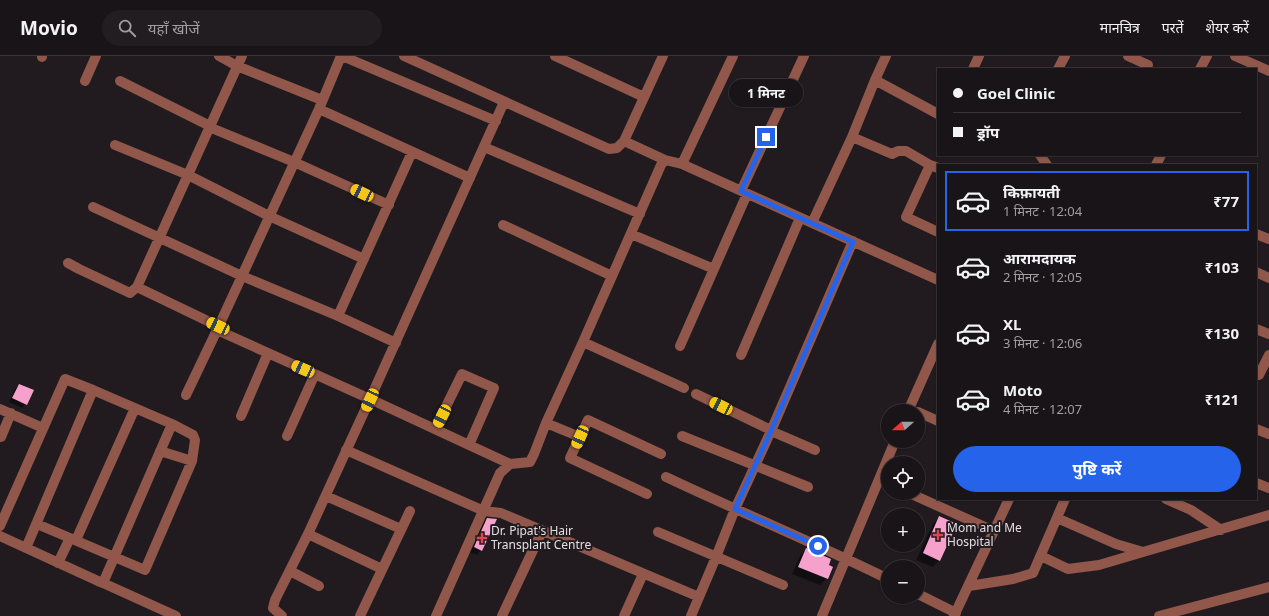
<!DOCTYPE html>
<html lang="hi">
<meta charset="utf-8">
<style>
body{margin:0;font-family:"Noto Sans","Noto Sans Devanagari",sans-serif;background:#221d21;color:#f1f3f6;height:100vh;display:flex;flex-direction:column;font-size:15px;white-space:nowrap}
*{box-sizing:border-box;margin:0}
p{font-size:13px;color:#9f9ea2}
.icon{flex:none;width:22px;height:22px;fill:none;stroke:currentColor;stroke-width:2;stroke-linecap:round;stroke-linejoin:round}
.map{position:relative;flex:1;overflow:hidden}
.side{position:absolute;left:937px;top:108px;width:320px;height:336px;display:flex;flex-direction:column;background:#191418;border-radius:0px;box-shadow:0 1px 3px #0004,0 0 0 1px #373337}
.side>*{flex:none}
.guide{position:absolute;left:937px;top:12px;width:320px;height:88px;border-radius:0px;box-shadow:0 1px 3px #0004,0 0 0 1px #373337;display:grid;align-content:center;height:88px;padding:0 16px;background:#191418}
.needle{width:26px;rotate:249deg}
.tools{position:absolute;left:881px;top:348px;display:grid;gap:8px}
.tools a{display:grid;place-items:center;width:44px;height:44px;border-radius:50%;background:#191418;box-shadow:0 1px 3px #0004,0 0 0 1px #373337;font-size:20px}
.end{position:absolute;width:18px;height:18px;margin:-9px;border:5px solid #2563eb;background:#fff;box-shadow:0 0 0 2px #fff}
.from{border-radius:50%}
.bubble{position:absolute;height:28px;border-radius:14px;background:#191418;box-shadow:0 1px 3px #0004,0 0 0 1px #373337;font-size:13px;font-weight:700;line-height:28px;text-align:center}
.car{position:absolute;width:12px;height:24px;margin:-12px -6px;border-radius:5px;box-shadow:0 0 3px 1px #0007;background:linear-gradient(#f5c518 24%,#345 0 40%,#f5c518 0 76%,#345 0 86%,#f5c518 0)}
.guide b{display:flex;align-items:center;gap:14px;height:38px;font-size:15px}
.guide b+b{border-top:1px solid #373337}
.guide i{width:10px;height:10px;background:#f1f3f6}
ul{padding:7px 0 0;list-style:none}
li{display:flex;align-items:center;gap:12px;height:60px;margin:0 8px 6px;padding:0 8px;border:2px solid transparent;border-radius:0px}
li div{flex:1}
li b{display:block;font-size:15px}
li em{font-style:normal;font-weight:700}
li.selected{border-color:#2563eb}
li>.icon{width:36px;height:36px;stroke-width:1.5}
.cta{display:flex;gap:8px;margin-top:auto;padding:8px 16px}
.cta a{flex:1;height:46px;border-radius:24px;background:#2563eb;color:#fff;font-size:16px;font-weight:700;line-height:46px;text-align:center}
header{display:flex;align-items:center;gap:24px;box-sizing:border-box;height:56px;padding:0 20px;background:#191418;border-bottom:1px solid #373337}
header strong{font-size:19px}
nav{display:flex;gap:22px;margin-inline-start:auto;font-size:14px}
.search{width:280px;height:36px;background:#221d21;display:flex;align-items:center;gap:10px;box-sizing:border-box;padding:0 14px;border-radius:22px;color:#9f9ea2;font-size:15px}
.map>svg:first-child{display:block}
.shadow{fill:#0007}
.building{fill:#f6a0cc}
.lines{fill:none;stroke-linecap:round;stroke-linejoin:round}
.minor{stroke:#90574a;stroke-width:10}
.route{stroke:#2563eb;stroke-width:5}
.health-dot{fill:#e0444e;stroke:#211b20;stroke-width:1.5}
.labels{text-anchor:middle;stroke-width:4;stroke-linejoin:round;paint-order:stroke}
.poi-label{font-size:12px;fill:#e2dee2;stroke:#211b20;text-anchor:start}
</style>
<header>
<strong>Movio</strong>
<div class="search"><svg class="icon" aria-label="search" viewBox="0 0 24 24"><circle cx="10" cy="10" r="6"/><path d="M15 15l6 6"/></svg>यहाँ खोजें</div>
<nav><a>मानचित्र</a><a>परतें</a><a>शेयर करें</a></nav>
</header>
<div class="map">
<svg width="1269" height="560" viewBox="0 0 1269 560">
<rect width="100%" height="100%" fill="#211b20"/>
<path class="shadow" d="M19,329L26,348L22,352L9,346L15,333Z
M939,461V504L933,511L916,504L933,468Z
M487,463L481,494L477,499L470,496L483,467Z
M806,493L828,510L827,522L820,529L792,518L800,500Z"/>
<path class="building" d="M19,328L34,334L27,349L12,342Z
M939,460L957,468L940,505L923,497Z
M487,462L497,463L482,495L474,491Z
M806,492L831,503L829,509L833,511L828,523L798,511Z"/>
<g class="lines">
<path class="minor" d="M219,0L237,10L322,44
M342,0L496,65
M404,0L609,93L617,92L624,85
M555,0L644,41
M663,0L624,85L665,104
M1128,0L1148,9L1146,13
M1235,0L1269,15
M42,1V0
M973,13L979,0
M1058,13L1065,0
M1200,13L1207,0
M875,24L938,58
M85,25L96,0
M120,25L206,68L209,71L294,106L389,149
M504,46L370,343L510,408
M319,53L470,122
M852,81L892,98L898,95H906L930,109
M115,89L188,119L269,160L364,203
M484,91L640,158
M1040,99L1047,109
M682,108L733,0
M1156,109L1161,99
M938,112L930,109L906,161L938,176
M741,135L804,0
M93,151L242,220L338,260L396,287
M812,167L852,81L875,24L886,0
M503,169L612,220
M631,178L714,213
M1256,178L1269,183
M68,207L79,213L130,237L137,231
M1256,216L1269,222
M338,260L412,96
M218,270L137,231L242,0
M1256,273L1269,278
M583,286L684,332
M680,290L747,138
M741,299L800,162
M1256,318L1259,319L1269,299
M696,338L771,374V375L815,394
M186,339L217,274
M0,353L43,372
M908,355L938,288
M918,356L938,365
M241,360L268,297
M546,367L580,381
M172,368L193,379L195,384L192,405
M435,373L462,318L494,332L469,389
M1256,373L1269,378
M287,380L315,318
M682,380L808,431
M1,381L11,357
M346,394L484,455L501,457L699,541
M666,421C740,456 815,487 888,523
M1256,427L1269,432
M909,437L994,475
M647,438L570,402L588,364L661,398
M326,440L401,473
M1166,443L1191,454L1221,474
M1057,462L1116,488L1143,496L1269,459
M37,468L145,514L192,405L160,395
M0,470L65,323L93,334
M658,476L783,529
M308,478L382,513
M0,480L98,525L103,527L172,368L93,334L26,492
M76,484L135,352
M1041,500L1068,513L1099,509L1143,496
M58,507L70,482
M290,515L319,530
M103,527L176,560
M969,530L1013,523L1033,517L1065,443
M918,538L956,557
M282,560L273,552L275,544L308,478L370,343L217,274L319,53L341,0
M360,560L410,455
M436,560L500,417L510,408L530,406L534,398L546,367L583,286L661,109L665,104L682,108L938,224
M502,560L542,475
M624,560L643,518
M691,560L716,501L735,453L771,375L853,185
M822,560L895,385
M954,560L1009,443
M1159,560L1269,531"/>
</g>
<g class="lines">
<path class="route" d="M766,81L741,135L853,186L771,375L735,453L818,490"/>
</g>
<g class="health-dot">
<path d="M936 473h4v4h4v4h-4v4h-4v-4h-4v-4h4z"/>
<path d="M480 476h4v4h4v4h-4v4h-4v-4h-4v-4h4z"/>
</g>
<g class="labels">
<g class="poi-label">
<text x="947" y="476">Mom and Me<tspan x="947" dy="14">Hospital</tspan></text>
<text x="491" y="479">Dr. Pipat's Hair<tspan x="491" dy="14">Transplant Centre</tspan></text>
</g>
</g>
</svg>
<div class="tools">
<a><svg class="needle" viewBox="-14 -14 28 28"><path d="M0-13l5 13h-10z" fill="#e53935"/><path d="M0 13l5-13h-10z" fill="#9f9ea2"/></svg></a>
<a><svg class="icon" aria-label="locate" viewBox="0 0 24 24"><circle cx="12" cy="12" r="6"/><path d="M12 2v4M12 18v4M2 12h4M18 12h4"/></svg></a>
<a>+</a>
<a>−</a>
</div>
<i class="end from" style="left:818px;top:490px"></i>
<i class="end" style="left:766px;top:81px"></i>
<div class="bubble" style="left:729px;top:23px;width:74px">1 मिनट</div>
<i class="car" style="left:362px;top:137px;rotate:295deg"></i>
<i class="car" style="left:218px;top:270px;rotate:295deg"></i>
<i class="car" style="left:303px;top:313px;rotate:294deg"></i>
<i class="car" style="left:370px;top:344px;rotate:205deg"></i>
<i class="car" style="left:721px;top:350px;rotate:296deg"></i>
<i class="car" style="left:442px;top:360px;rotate:207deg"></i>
<i class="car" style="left:580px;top:381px;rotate:204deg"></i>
<div class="guide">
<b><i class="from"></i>Goel Clinic</b>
<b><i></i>ड्रॉप</b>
</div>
<section class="side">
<ul>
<li class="selected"><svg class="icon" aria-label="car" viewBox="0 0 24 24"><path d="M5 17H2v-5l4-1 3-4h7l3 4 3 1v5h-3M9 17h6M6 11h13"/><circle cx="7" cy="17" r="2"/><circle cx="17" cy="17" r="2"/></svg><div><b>किफ़ायती</b><p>1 मिनट · 12:04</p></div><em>₹77</em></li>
<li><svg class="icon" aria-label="car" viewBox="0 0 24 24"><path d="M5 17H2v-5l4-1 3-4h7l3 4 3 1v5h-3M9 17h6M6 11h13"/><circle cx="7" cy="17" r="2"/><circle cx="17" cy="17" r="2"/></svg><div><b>आरामदायक</b><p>2 मिनट · 12:05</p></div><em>₹103</em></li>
<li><svg class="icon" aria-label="car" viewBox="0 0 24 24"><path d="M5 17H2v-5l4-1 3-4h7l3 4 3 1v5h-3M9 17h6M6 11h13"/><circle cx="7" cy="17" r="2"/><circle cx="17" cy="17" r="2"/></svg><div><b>XL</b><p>3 मिनट · 12:06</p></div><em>₹130</em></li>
<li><svg class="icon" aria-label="car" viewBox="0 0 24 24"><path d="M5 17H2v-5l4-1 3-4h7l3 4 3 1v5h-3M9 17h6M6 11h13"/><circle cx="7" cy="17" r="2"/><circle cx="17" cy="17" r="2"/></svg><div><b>Moto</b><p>4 मिनट · 12:07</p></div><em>₹121</em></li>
</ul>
<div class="cta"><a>पुष्टि करें</a></div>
</section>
</div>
